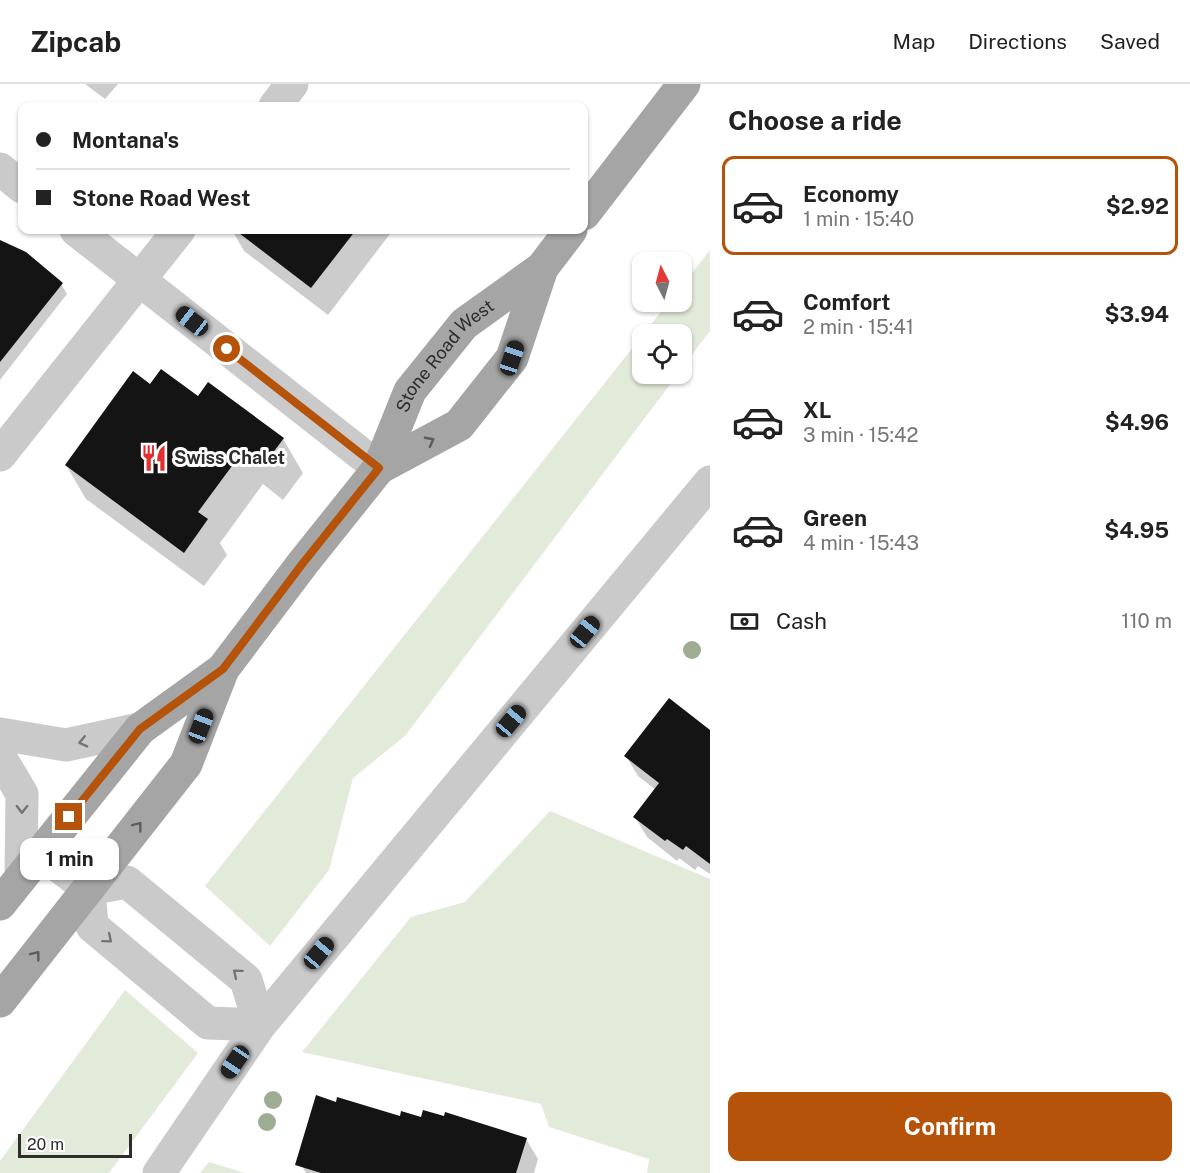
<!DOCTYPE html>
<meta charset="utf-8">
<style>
body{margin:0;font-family:"Public Sans",sans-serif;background:#f2f2f2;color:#222;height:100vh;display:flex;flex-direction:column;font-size:22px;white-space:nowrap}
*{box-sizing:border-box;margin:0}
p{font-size:20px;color:#767676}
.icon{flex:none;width:33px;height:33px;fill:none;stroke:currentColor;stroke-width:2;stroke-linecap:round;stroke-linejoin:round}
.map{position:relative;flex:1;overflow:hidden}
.side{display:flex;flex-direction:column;background:#fff;width:480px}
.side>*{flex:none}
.banner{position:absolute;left:18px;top:18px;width:570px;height:132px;border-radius:12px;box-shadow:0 2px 4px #0004;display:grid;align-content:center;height:132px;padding:0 18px;background:#fff}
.needle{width:39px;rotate:354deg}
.controls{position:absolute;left:632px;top:168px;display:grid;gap:12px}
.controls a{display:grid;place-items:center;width:60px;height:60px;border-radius:12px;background:#fff;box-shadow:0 2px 4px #0004;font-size:30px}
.scale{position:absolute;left:18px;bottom:15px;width:114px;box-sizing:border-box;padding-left:6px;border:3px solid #2d2d2d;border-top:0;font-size:16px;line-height:21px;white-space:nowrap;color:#2d2d2d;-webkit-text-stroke:4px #fff;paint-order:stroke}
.end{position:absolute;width:27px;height:27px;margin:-14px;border:8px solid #b45309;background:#fff;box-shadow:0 0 0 3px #fff}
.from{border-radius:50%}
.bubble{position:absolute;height:42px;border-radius:12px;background:#fff;box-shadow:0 2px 4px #0004;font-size:20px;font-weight:700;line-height:42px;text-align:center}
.car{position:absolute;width:18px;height:36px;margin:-18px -9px;border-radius:8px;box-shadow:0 0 4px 2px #0007;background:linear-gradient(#222 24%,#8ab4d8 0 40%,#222 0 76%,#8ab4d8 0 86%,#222 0)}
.banner b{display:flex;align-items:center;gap:21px;height:57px;font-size:22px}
.banner b+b{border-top:2px solid #e0e0e0}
.banner i{width:15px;height:15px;background:#222}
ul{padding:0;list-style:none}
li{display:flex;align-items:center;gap:18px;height:99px;margin:0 12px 9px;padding:0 6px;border:3px solid transparent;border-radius:12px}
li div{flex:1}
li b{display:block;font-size:22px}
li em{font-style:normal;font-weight:700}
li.active{border-color:#b45309}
li>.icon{width:54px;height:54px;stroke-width:1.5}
h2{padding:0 18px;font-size:27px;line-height:72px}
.pay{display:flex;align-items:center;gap:15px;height:66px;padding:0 18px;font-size:22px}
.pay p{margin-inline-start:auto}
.action{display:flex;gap:12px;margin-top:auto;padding:12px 18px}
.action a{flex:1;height:69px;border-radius:12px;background:#b45309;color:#fff;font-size:24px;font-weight:700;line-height:69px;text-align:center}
header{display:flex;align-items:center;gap:36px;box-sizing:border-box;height:84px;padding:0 30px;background:#fff;border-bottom:2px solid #e0e0e0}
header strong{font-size:28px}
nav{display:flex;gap:33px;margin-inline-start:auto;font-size:21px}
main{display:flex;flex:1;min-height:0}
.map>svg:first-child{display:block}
.green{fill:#e2eada}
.shadow{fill:#0003}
.building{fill:#141414}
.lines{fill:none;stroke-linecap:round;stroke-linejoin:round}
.minor{stroke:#cacaca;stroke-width:33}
.major{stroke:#a5a5a5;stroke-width:33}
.tree{fill:#9dac93}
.oneway{stroke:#5d5d5d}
.oneway2{stroke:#747474}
.route{stroke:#b45309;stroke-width:8}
.labels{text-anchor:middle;stroke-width:6;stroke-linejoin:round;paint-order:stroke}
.street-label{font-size:18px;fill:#2d2d2d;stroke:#fff}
.poi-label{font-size:18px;font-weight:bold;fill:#2d2d2d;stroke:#fff;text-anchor:start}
</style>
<header>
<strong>Zipcab</strong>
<nav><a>Map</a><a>Directions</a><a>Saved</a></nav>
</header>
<main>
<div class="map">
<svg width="710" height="1089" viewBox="0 0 710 1089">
<rect width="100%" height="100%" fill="#fff"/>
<path class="green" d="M710,166V247L681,285V250H643L669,218H681V203Z
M642,252V290H678L405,652L353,694L329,786L270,862L205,802Z
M550,727L710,795V1089H647L649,1075L549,1043L541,1020L302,968L411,833L465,818Z
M125,906L198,969L109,1089H0V1077Z
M209,1078L245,1089H200Z"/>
<path class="shadow" d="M85,0H118L105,15Z
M232,146H393L328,231L244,167Z
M0,176L61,200L67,210L0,296Z
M209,300L283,355L303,389L283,416L263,400L220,459L227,471L204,502L86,415L66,381L151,302L199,314Z
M703,642L710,654V669L696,687L710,698V790L698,782L695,786L679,774L677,777L647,753L635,733L656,706L638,692L626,672Z
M337,1019L401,1034L422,1035L526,1055L538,1075L534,1089H306L298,1075Z"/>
<path class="building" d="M235,146H356L311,204Z
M0,156L26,168L63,199L0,278Z
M161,285L198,312L208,298L284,354L263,382L243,367L198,428L208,435L184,469L65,381L133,287L150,300Z
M669,614L710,646V780L686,762L683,766L667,755L665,757L633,733L659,699L624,672Z
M316,1011L336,1018L337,1013L400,1032L401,1027L421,1033L423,1026L444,1032L445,1028L527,1054L516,1089H321L295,1081Z"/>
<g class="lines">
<path class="minor" d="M275,22L292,0
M0,85L22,103
M76,146L379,384
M0,371L179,146
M0,650L66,661L140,645
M0,673L22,710L21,794
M41,769L89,805L127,798L246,896L260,941
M89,805L92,842L208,939L260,941
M159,1089L260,941L710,398"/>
<g class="major">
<path d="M584,130L684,0"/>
<path d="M379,384L459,341L512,274L542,184"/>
<path d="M0,820L140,645L223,585"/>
<path id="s1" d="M0,917L186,680L223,585L303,479L379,384L410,307L464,240L542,184L571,146"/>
</g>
</g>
<g class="tree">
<circle cx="692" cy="566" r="9"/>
<circle cx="273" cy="1016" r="9"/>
<circle cx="267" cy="1038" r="9"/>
</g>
<defs><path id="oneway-chevron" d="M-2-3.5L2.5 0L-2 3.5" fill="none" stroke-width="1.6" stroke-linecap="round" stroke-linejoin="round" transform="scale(1.5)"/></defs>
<g class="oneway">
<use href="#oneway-chevron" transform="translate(430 357) rotate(-28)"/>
<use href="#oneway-chevron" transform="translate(138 742) rotate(-52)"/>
<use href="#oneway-chevron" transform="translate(36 871) rotate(-52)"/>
</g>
<g class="oneway2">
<use href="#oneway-chevron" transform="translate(83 658) rotate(167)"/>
<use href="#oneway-chevron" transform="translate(22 725) rotate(91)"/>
<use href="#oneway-chevron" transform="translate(108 855) rotate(40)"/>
<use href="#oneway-chevron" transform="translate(237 889) rotate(-140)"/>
</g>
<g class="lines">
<path class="route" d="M69,733L140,645L223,585L303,479L379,384L227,265"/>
</g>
<defs>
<symbol id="restaurant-bare" viewBox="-9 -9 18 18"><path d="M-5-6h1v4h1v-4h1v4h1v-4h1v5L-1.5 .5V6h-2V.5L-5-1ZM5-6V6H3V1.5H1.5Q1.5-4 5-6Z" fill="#e32f31" stroke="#fff" stroke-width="2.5" paint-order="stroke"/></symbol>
</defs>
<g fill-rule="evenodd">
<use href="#restaurant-bare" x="135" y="355" width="38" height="38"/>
</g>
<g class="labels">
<g class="street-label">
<text dy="6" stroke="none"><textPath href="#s1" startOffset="790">Stone Road West</textPath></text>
</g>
<g class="poi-label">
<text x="174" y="380">Swiss Chalet</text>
</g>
</g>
</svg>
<div class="controls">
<a><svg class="needle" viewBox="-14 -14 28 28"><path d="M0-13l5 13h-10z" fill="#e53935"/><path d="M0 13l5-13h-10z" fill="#767676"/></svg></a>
<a><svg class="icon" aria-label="locate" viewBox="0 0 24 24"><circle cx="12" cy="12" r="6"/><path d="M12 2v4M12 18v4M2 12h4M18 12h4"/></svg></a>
</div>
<div class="scale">20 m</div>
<i class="end from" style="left:227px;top:265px"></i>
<i class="end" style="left:69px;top:733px"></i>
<div class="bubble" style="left:20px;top:754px;width:99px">1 min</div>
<i class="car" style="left:192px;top:237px;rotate:308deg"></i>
<i class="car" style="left:512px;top:274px;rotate:18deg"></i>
<i class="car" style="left:585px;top:548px;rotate:39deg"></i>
<i class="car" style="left:511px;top:637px;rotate:40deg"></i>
<i class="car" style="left:201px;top:642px;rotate:21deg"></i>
<i class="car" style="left:319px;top:869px;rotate:40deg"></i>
<i class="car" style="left:235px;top:978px;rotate:214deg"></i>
<div class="banner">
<b><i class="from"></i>Montana's</b>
<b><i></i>Stone Road West</b>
</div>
</div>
<section class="side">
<h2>Choose a ride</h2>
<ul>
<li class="active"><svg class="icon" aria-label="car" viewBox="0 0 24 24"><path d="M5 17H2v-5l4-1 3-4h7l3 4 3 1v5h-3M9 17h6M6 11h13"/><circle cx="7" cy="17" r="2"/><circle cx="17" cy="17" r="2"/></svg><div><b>Economy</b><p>1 min · 15:40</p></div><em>$2.92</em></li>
<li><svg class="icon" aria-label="car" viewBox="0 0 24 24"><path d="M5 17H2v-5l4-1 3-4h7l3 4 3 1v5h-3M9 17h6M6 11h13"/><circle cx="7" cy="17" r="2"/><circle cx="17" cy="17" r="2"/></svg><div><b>Comfort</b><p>2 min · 15:41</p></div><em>$3.94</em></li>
<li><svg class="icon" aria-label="car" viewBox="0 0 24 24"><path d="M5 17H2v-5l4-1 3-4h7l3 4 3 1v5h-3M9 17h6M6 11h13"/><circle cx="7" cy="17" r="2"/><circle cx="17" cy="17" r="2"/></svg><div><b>XL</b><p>3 min · 15:42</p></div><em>$4.96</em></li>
<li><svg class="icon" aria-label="car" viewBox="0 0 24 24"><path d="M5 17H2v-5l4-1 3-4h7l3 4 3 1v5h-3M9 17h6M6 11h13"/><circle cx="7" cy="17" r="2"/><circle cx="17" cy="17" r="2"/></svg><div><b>Green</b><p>4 min · 15:43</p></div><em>$4.95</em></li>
</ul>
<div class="pay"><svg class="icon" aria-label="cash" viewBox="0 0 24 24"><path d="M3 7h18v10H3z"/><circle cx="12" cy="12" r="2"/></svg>Cash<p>110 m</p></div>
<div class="action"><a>Confirm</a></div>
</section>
</main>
